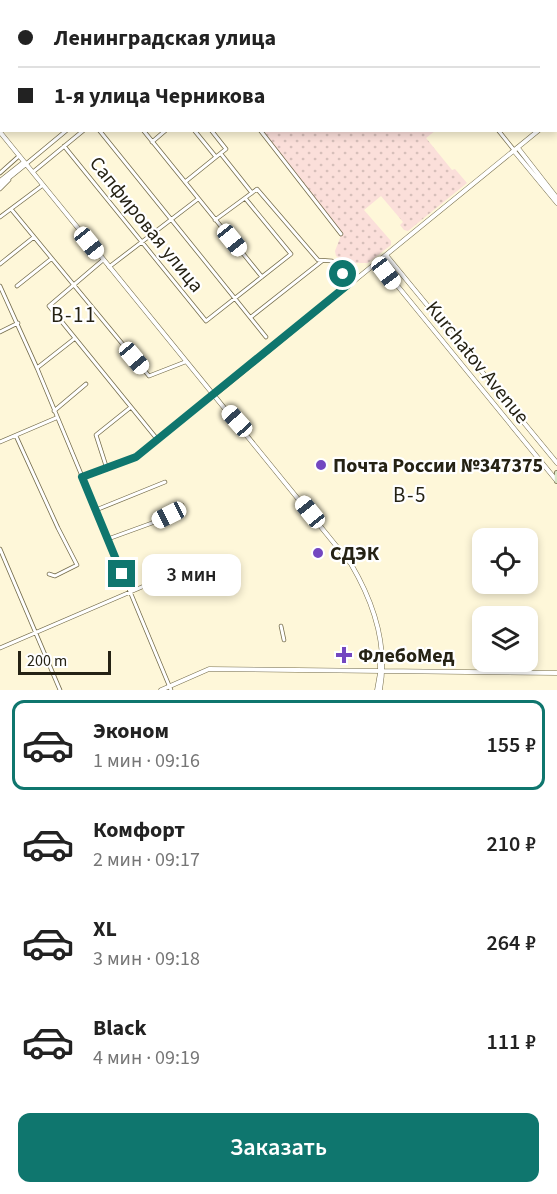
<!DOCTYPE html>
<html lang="ru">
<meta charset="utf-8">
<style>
body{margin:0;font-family:"Source Sans 3",sans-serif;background:#f6f6f6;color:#222;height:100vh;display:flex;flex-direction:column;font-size:22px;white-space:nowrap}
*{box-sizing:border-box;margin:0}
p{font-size:20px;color:#767676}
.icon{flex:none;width:33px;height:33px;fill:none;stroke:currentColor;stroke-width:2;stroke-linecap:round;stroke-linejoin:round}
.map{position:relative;height:690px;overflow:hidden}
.panel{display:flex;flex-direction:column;background:#fff;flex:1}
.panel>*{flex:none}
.banner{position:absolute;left:0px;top:0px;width:558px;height:132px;box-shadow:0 3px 9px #0003;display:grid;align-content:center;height:132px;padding:0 18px;background:#fff}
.buttons{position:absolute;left:472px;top:528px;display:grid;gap:12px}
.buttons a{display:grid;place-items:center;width:66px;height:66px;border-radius:12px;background:#fff;box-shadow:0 3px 9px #0003;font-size:30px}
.scale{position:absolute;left:18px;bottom:15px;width:93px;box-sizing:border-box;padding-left:6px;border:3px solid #252214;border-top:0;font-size:16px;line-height:21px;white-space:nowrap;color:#252214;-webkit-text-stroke:4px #fff;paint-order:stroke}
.end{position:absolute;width:27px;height:27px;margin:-14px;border:8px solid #0f766e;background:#fff;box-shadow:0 0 0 3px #fff}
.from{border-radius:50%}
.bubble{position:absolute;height:42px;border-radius:12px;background:#fff;box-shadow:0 3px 9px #0003;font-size:20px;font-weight:600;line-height:42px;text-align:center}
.car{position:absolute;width:18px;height:36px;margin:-18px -9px;border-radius:8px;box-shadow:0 0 4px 2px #0007;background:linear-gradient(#fff 24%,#345 0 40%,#fff 0 76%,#345 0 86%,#fff 0)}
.banner b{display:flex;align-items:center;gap:21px;height:57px;font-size:22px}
.banner b+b{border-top:2px solid #e0e0e0}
.banner i{width:15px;height:15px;background:#222}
ul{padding:10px 0 0;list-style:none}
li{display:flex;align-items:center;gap:18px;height:90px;margin:0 12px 9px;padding:0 6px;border:3px solid transparent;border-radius:12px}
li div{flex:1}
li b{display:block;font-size:22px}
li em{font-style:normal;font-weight:600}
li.active{border-color:#0f766e}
li>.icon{width:54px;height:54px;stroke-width:1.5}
.button{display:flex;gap:12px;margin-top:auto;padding:12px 18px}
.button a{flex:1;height:69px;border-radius:12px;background:#0f766e;color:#fff;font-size:24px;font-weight:600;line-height:69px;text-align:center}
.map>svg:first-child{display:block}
.grass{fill:url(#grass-dots)}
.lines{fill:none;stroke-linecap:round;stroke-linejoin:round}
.minor-casing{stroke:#746c4b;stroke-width:4.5}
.tertiary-casing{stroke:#746c4b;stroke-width:5}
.secondary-casing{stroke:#746c4b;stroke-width:6}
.minor{stroke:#fff;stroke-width:3}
.tertiary{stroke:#fff;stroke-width:4}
.secondary{stroke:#dbe7c8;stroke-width:4.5}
.route{stroke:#0f766e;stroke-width:8}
.poi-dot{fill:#7347c0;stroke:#fff;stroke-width:2}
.labels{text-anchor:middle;stroke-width:4.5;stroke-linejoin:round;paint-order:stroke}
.street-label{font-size:20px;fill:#252214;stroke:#fff}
.poi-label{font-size:20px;font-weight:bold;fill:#252214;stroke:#fff;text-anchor:start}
.neighbourhood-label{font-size:21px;letter-spacing:1.5px;fill:#252214;stroke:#fff}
</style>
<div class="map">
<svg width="557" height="690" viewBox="0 0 557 690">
<defs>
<pattern id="grass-dots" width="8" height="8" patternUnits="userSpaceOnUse" patternTransform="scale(1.5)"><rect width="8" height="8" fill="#fbdfda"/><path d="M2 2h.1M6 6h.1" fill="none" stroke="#d7bfba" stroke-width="1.8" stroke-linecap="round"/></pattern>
</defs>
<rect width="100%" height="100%" fill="#fef7d9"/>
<path class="grass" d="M261,131H435L426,138L452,170L455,169L467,183L408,231L404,230L400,225L403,222L381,196L364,210L391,241V245L368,263H345L336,256L335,251L342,233Z"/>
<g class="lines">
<defs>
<path id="minor" d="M34,0L36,2
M72,0L73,2
M109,0L111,2
M152,0L153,2
M392,0L393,2
M12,2L14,0
M228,2L230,0
M244,2L246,0
M0,12L2,11
M0,49L2,50
M99,130L266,337
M143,130L262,277
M211,130L226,149L216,157
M260,130L341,234
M498,130L514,150
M152,142L166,130
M64,146L206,321L291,254L245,198L257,189L318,260L332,261L350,283
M221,154L252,193
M26,164L67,130
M33,172L84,130
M0,173L19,156
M185,182L216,157L194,130
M0,189L9,180
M11,209L149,376L185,362
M0,217L43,185
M215,220L245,198
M103,260L49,306L157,439
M0,264L34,237
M109,267L198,199
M0,286L37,368L171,690
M17,286L51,259
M251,317L322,261
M0,332L18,323
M37,368L74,339
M54,411L86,384
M16,436L58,528L77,565L55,576L49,574
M0,442L56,418
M107,469L96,435L131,407
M82,477L136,457L213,395
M96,510L165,482
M108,539L152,523L182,505
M0,549L60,690
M281,626L284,640
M0,648L186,568"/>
<path id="tertiary" d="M556,117L557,116
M0,132L351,564C374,603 388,646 380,690
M518,148L557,198
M514,151L557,203
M0,181L24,162
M0,185L26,164
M386,255L557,463
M378,262L556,480
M213,396L539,130
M161,690L209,669L557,673
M377,690L380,673V654"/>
<path id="secondary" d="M557,473V481"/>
</defs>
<use href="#minor" class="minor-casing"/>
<use href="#tertiary" class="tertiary-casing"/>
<use href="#secondary" class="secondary-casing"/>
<use href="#minor" class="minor"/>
<use href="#tertiary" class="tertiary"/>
<use href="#secondary" class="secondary"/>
</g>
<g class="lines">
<path class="route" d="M122,574L82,477L136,457L350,283L343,274"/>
</g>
<g class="poi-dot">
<circle cx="321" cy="465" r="6"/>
<circle cx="318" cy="553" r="6"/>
<path d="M341 646h6v6h6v6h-6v6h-6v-6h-6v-6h6z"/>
</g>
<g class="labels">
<g class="street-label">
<text transform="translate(147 224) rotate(51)" y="7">Сапфировая улица</text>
<text transform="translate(478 362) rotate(51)" y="7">Kurchatov Avenue</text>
</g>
<g class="poi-label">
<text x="333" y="472">Почта России №347375</text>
<text x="330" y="560">СДЭК</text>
<text x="358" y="662">ФлебоМед</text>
</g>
<g class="neighbourhood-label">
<text x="74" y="322">В-11</text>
<text x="410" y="502">В-5</text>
</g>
</g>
</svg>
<div class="buttons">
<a><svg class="icon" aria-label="locate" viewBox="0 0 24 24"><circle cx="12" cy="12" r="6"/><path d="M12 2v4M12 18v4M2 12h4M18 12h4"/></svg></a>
<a><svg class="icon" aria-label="layers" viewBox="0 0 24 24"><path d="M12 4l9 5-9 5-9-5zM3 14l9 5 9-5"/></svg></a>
</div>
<div class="scale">200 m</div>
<i class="end from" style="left:343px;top:274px"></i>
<i class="end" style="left:122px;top:574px"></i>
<div class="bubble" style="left:142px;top:554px;width:99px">3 мин</div>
<i class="car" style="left:232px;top:240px;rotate:141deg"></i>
<i class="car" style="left:89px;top:243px;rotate:141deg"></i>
<i class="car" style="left:386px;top:273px;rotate:143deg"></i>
<i class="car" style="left:134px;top:358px;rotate:140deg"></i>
<i class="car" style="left:237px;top:421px;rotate:318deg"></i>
<i class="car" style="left:310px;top:512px;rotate:321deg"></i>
<i class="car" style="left:169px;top:515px;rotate:243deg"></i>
<div class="banner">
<b><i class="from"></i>Ленинградская улица</b>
<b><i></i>1-я улица Черникова</b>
</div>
</div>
<section class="panel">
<ul>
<li class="active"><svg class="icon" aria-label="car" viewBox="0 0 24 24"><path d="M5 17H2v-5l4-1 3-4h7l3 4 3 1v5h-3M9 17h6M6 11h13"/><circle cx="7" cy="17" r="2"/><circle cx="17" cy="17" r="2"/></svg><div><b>Эконом</b><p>1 мин · 09:16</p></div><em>155 ₽</em></li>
<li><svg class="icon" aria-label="car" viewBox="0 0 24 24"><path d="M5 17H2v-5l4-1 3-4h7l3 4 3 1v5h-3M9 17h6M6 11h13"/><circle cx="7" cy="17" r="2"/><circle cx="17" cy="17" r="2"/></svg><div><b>Комфорт</b><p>2 мин · 09:17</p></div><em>210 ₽</em></li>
<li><svg class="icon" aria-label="car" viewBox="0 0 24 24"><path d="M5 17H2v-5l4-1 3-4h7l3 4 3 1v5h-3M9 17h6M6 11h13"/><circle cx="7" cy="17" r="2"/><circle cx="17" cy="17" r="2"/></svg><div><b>XL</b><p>3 мин · 09:18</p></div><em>264 ₽</em></li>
<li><svg class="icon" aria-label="car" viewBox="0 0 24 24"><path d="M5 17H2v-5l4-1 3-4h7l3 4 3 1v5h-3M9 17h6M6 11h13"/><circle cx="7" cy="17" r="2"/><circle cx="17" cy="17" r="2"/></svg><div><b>Black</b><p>4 мин · 09:19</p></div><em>111 ₽</em></li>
</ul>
<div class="button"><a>Заказать</a></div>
</section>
